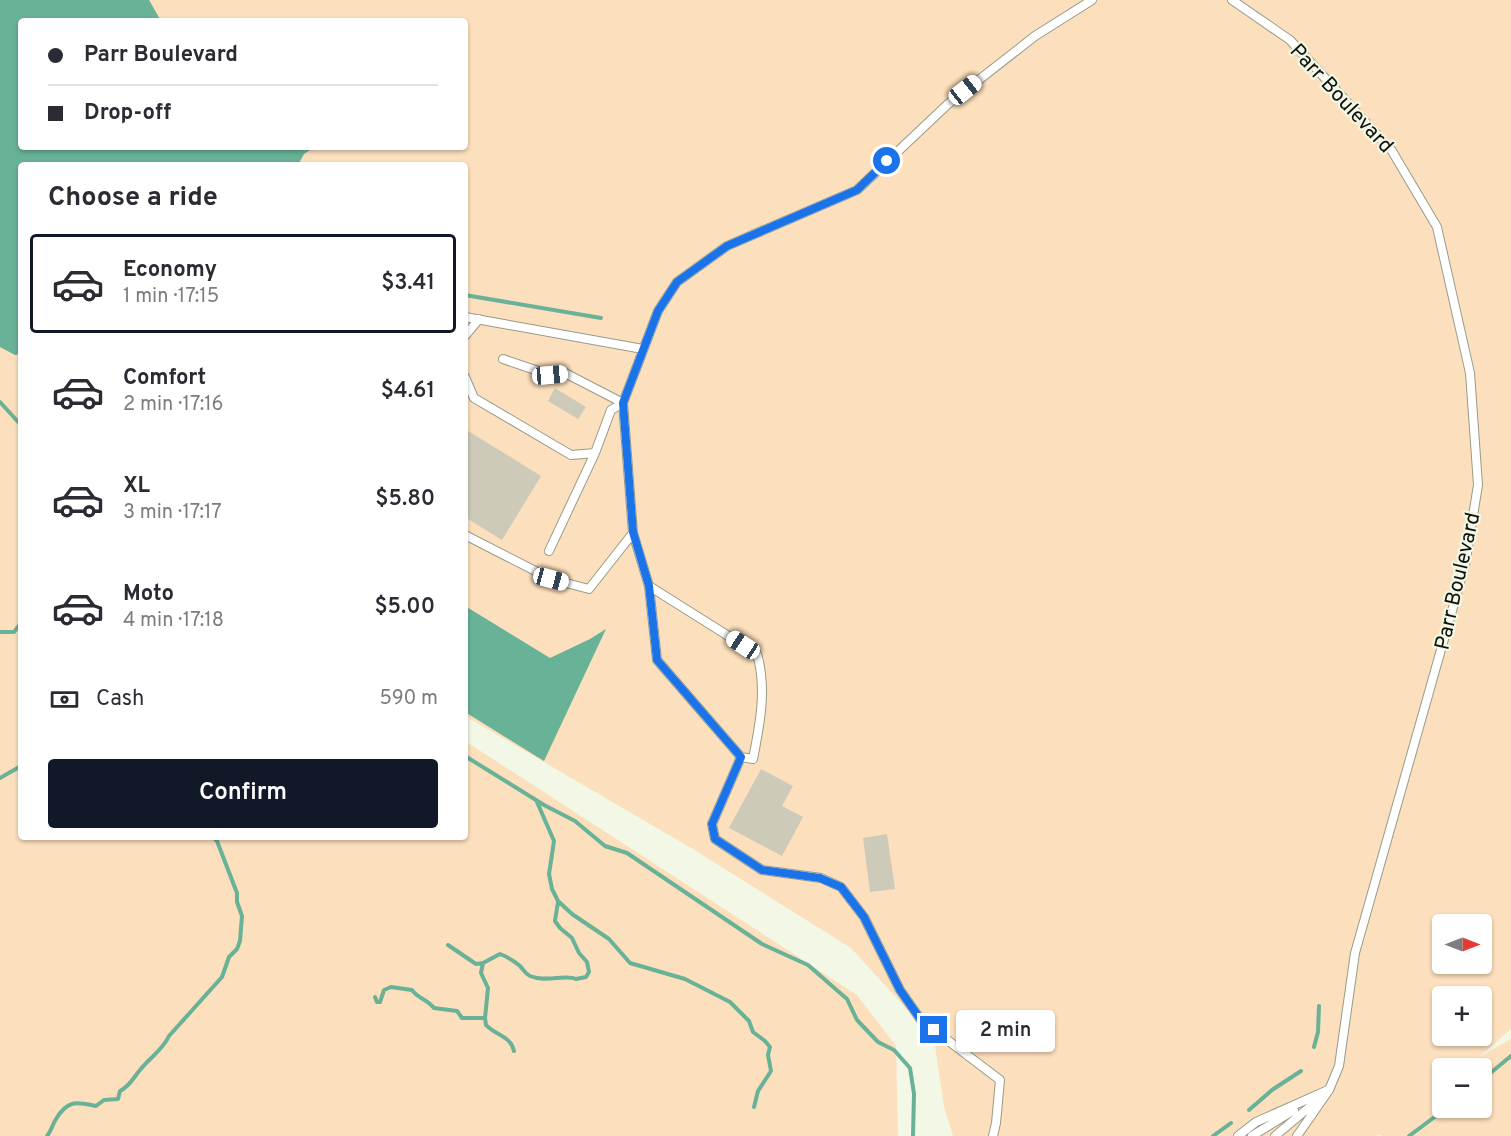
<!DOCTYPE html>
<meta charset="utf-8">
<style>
body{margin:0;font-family:Overpass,sans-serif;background:#f2f2f3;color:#2b2b33;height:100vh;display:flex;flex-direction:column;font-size:22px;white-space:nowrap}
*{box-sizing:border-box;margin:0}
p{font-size:20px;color:#7c7c81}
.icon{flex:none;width:33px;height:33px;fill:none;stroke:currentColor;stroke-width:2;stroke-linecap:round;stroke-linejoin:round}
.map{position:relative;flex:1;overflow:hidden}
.side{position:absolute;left:18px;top:162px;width:450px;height:678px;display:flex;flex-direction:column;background:#fff;border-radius:6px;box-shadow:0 2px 4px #0004}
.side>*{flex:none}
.guide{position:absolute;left:18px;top:18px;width:450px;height:132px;border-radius:6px;box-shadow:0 2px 4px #0004;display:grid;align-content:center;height:132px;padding:0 30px;background:#fff}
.needle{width:39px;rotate:90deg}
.buttons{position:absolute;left:1432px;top:914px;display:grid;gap:12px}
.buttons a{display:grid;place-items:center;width:60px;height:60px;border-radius:6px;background:#fff;box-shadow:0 2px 4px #0004;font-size:30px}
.end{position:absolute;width:27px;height:27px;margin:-14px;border:8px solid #1a73e8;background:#fff;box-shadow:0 0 0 3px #fff}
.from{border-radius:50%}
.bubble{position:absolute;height:42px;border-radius:6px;background:#fff;box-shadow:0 2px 4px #0004;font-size:20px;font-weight:600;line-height:42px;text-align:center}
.car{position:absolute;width:18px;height:36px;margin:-18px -9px;border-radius:8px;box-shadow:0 0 4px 2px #0007;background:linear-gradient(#fff 24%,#345 0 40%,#fff 0 76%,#345 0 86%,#fff 0)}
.guide b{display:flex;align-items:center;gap:21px;height:57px;font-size:22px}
.guide b+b{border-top:2px solid #e1e1e2}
.guide i{width:15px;height:15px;background:#2b2b33}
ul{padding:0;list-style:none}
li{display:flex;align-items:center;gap:18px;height:99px;margin:0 12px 9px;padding:0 18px;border:3px solid transparent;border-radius:6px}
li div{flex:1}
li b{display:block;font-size:22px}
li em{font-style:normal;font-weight:600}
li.on{border-color:#111827}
li>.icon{width:54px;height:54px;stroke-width:1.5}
h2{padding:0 30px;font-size:27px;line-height:72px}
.pay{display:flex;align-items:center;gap:15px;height:66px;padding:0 30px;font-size:22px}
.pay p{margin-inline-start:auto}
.cta{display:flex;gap:12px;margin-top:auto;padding:12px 30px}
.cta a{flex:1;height:69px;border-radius:6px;background:#111827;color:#fff;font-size:24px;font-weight:600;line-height:69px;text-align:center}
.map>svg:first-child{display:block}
.green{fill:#fcdfbc;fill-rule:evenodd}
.water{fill:#68b297}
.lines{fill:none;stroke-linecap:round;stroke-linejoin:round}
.stream{stroke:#68b297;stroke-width:4}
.building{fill:#cecab9}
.service-casing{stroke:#969b8b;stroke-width:10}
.service{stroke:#fff;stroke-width:8}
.route{stroke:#1a73e8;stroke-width:8}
.labels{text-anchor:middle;stroke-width:4.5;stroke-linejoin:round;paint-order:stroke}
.street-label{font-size:21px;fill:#0f110b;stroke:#f2f7e6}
</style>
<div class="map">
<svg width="1511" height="1136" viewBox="0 0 1511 1136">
<rect width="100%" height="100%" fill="#f2f7e6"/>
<path class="green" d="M0,0H1511V1029L1479,1057L1511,1039V1136H1382L1379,1134L1376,1136H953L944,1106L934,1039L851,948L693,849L465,716V165H298L303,155L316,147H465V21H21V837H465V741L857,995L896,1046L898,1136H0ZM1443,924H1482V963H1443ZM1443,996H1482V1035H1443ZM1443,1068H1482V1107H1443Z"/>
<path class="water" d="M0,0H149L161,21H21V147H315L304,154L298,165H21V354L15,355L0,347Z
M465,606L550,658L590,639L606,629L544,761L465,712Z"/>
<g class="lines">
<path class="stream" d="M465,295L601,318
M0,402L21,425
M0,632H14L21,623
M465,756L544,805L575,821L605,846L627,853L762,944L808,965L847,999L857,1020L878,1042L894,1050L910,1068L914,1094L913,1136
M0,778L21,766
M537,802L554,841L549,874L552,889L558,901L572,914L609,939L630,963L685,979L730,1002L749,1021L753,1032L765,1041L770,1047L768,1055L771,1071L758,1091L754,1107
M448,945L476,964L483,963
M375,997L377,1002H380L384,990L391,987L412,990C417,998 427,999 434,1008L457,1011L462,1018H485L488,988L481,973L483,963L500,954C508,957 514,961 520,966C524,970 525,974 530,976C546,983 565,974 576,979L586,977L589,972L587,962L579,953L572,938L560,928L555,921L558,902
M485,1018L486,1025C495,1035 511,1036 514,1051
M1314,1047L1318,1032L1319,1006
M1482,1080L1511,1056
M1249,1110L1272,1090L1301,1071
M47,1136C52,1130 52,1125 56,1119C68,1099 77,1102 96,1106L104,1100L118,1099L120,1091C130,1086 133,1078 140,1070C149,1058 162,1051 169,1036L222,977L229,957L237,949L240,941L242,916L237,902V893L217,841L213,837
M1213,1136L1231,1123
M1409,1136L1448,1107"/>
</g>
<path class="building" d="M555,388L586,407L578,419L548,401Z
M465,429L541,476L502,540L465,517Z
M761,769L793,786L782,806L803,817L782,856L729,828Z
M887,834L895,889L870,892L863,838Z"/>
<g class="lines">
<defs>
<path id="service" d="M1232,0L1290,40L1392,151L1437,227L1470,373L1478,485L1465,565L1355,953L1339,1066L1329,1090L1297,1136
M465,317L643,349
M465,336L479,319
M503,359L550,375L565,373L623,403
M465,377L474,398L571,455L595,453L611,410L623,403
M465,535L551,579L589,589L633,533
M549,551L595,453
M649,586L757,654C767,688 760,724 753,759L741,757
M741,757L657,660L649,586L633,533L623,403L658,311L677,282L727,246L857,190L948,104L1035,36L1092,0
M741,757L712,824L715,839L762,870L821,878L841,887L864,917L900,990L921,1020L1000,1080L996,1123L993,1136
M1238,1136L1256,1122L1328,1090
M1252,1136L1294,1110
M1275,1136L1319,1099"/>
</defs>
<use href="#service" class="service-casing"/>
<use href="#service" class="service"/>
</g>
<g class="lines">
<path class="route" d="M887,161L857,190L727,246L677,282L658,311L623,403L633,532L649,586L657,660L741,757L712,824L715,839L762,870L820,878L841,887L864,917L900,990L921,1020L934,1030"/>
</g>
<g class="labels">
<g class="street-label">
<text transform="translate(1342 98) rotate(47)" y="7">Parr Boulevard</text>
<text transform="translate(1457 581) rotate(-77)" y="7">Parr Boulevard</text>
</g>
</g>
</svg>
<div class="buttons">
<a><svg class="needle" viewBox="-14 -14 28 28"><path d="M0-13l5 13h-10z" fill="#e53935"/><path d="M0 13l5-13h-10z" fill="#7c7c81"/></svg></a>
<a>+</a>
<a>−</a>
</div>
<i class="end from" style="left:887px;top:161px"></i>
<i class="end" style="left:934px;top:1030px"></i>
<div class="bubble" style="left:956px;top:1010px;width:99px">2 min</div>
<i class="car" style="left:965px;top:90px;rotate:52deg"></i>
<i class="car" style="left:550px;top:375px;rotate:85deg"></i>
<i class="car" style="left:551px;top:579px;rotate:105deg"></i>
<i class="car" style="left:743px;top:645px;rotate:303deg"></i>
<div class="guide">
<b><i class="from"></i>Parr Boulevard</b>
<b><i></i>Drop-off</b>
</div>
<section class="side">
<h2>Choose a ride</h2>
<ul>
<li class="on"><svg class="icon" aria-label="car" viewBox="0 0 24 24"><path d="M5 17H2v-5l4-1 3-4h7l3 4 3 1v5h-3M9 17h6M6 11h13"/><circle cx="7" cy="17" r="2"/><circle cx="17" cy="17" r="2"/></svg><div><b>Economy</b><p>1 min · 17:15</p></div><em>$3.41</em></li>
<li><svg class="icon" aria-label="car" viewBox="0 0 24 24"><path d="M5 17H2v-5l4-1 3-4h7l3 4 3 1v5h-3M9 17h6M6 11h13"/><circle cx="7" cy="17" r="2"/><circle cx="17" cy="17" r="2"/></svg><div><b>Comfort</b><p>2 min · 17:16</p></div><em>$4.61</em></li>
<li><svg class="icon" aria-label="car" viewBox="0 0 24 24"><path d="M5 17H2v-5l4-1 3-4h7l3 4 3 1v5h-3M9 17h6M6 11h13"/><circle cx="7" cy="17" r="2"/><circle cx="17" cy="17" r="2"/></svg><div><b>XL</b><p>3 min · 17:17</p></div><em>$5.80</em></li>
<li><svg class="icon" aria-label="car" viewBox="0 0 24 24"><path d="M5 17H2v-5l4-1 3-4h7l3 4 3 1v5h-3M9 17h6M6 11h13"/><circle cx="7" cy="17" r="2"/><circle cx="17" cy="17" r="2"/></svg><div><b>Moto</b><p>4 min · 17:18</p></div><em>$5.00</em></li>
</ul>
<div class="pay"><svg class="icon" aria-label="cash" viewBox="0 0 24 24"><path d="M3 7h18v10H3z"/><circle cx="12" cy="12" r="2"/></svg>Cash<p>590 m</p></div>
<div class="cta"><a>Confirm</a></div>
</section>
</div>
